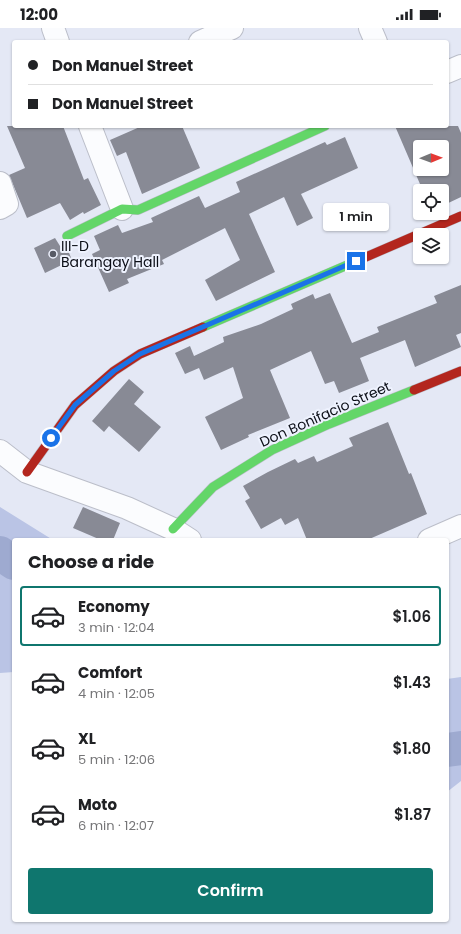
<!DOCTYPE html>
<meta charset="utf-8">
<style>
body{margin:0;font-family:Poppins,sans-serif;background:#f6f6f6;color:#202124;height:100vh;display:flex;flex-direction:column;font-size:15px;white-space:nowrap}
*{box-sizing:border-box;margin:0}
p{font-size:13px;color:#757577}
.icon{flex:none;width:22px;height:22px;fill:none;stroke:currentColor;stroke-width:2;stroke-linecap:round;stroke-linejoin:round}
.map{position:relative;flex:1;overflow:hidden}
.panel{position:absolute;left:12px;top:510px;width:437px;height:384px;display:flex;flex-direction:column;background:#fff;border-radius:4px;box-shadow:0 1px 3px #0004}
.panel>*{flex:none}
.top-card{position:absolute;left:12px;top:12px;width:437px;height:88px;border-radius:4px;box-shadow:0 1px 3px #0004;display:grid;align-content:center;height:88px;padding:0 16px;background:#fff}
.needle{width:26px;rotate:89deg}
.controls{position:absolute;left:413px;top:112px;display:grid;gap:8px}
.controls a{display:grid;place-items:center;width:36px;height:36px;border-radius:4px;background:#fff;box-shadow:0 1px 3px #0004;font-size:20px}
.end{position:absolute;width:18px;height:18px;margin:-9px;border:5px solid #1a73e8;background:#fff;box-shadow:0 0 0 2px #fff}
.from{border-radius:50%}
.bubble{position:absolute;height:28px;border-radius:4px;background:#fff;box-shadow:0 1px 3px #0004;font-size:13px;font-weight:600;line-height:28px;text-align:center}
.top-card b{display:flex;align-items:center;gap:14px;height:38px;font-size:15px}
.top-card b+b{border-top:1px solid #e0e0e0}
.top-card i{width:10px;height:10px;background:#202124}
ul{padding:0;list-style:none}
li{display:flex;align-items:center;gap:12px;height:60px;margin:0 8px 6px;padding:0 8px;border:2px solid transparent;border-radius:4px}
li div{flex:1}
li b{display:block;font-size:15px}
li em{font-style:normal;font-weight:600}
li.active{border-color:#0f766e}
li>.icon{width:36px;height:36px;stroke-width:1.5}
h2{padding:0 16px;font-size:18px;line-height:48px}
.button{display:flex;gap:8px;margin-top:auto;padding:8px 16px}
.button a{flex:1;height:46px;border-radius:4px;background:#0f766e;color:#fff;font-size:16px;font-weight:600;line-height:46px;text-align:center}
.status{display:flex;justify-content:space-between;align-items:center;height:28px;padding:0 20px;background:#fff;direction:ltr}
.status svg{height:11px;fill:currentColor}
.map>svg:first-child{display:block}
.forest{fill:#bac4e5}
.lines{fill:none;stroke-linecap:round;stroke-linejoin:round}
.river{stroke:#9eaad0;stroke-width:34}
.building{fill:#888a95;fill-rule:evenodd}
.street-casing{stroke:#bbbec9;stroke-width:24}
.fast-casing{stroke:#bbbec9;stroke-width:10}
.jam-casing{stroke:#bbbec9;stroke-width:10}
.street{stroke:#fbfcfe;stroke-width:22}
.fast{stroke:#63d668;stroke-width:9}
.jam{stroke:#b3261e;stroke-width:9}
.route{stroke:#1a73e8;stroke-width:5}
.poi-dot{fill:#575a65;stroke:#eef2fe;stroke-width:1.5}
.labels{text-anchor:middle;stroke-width:4;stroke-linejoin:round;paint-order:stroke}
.poi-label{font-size:14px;fill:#0b0e17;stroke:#eef2fe;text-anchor:start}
.street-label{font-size:14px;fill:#0b0e17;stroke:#eef2fe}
</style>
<div class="status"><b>12:00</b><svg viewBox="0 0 49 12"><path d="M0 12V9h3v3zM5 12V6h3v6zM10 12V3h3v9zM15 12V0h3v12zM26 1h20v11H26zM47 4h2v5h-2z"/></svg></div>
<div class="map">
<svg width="461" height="906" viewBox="0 0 461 906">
<rect width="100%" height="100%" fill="#e4e8f5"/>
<path class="forest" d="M0,479L53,512H14V644L0,645Z
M461,649V753L447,764V651Z"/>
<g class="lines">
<path class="river" d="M0,525L14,535
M447,722L461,720"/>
</g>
<path class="building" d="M7,98H63L84,152L88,150L101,177L84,186L83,184L70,192L60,175L27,190L9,147L25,140Z
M142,98H182L200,140L142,166L126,124L117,128L110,112Z
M395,98H458L461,105V169L442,178V163H423ZM420,119H442V141H420Z
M345,109L358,140L301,166L313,190L297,198L284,169L249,186L275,244L216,273L205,252L240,232L225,200L162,232L164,236L127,251L129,255L109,264L92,226L100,222L94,208L118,197L122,205L153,194L151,190L199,168L205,180L240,164L236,154L325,114L327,117Z
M55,210L60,218L67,220L72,232L45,245L34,220Z
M461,257V305L456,307L461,319L415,339L405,312L360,330L369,353L339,365L334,353L325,356L311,323L270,342L290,390L248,407L249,409L221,422L205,389L243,370L233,339L204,352L199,340L185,346L175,325L190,318L194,328L224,314L223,309L261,296L293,281L291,276L313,266L315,271L330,265L352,315L379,304L377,299L437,275L434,268Z
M129,351L144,364L134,376L161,399L139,424L109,398L104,404L92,393Z
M388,394L409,446L411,445L427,486L367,512H307L298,490L285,497L281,490L261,501L245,473L250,470L243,458L268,444L295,431L298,435L314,428L317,434L353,418L349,410Z
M83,479L120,495L113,512H101L73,500Z"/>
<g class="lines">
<defs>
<path id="street" d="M53,0L58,14
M370,0L376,14
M200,14L232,0
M447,44L461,38
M90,98L122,181
M0,155L7,176L0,180
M0,423L27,444L127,480L173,501L190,512
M429,512L461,498"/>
<path id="fast" d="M67,208L122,181L138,182L325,98
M203,299L352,235
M173,501L213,459L272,422L329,396L414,362"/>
<path id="jam" d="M352,235L461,188
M414,362L461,343
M27,444L75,377L114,343L140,326L203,299"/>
</defs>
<use href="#street" class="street-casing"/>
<use href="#fast" class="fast-casing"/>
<use href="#jam" class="jam-casing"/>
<use href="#street" class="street"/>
<use href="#fast" class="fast"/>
<use href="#jam" class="jam"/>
</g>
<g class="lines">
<path class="route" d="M51,410L75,377L114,343L140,326L356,233"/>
</g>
<circle class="poi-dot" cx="53" cy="226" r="4"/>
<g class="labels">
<g class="poi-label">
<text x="61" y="223">III-D<tspan x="61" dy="16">Barangay Hall</tspan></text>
</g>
<g class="street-label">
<text transform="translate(325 386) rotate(-24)" y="5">Don Bonifacio Street</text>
</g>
</g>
</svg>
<div class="controls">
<a><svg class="needle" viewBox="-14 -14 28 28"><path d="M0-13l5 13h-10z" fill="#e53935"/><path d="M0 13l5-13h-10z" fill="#757577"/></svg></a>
<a><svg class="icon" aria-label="locate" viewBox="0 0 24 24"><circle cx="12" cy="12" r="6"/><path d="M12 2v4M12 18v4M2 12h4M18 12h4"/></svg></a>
<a><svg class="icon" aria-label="layers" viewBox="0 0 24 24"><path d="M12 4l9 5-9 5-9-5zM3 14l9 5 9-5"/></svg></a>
</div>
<i class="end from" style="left:51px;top:410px"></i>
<i class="end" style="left:356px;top:233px"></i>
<div class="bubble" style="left:323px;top:175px;width:66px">1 min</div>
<div class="top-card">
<b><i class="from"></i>Don Manuel Street</b>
<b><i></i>Don Manuel Street</b>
</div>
<section class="panel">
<h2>Choose a ride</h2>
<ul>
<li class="active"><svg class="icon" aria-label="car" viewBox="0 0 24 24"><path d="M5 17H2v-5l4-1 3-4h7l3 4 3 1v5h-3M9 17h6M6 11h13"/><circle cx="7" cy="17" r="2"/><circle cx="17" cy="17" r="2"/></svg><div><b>Economy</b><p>3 min · 12:04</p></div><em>$1.06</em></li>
<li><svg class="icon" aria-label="car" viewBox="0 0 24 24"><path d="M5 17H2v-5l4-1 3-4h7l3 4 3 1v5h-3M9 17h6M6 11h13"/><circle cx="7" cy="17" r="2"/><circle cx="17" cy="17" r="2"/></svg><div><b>Comfort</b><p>4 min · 12:05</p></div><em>$1.43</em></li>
<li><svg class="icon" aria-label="car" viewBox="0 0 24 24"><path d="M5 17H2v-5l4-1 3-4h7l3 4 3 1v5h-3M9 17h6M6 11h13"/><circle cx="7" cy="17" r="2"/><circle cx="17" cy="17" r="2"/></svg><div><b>XL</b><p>5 min · 12:06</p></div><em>$1.80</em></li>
<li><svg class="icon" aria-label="car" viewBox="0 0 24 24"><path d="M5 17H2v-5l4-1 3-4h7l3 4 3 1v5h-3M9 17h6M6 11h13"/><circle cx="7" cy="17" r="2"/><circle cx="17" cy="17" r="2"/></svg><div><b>Moto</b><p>6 min · 12:07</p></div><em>$1.87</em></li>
</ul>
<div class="button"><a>Confirm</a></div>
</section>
</div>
